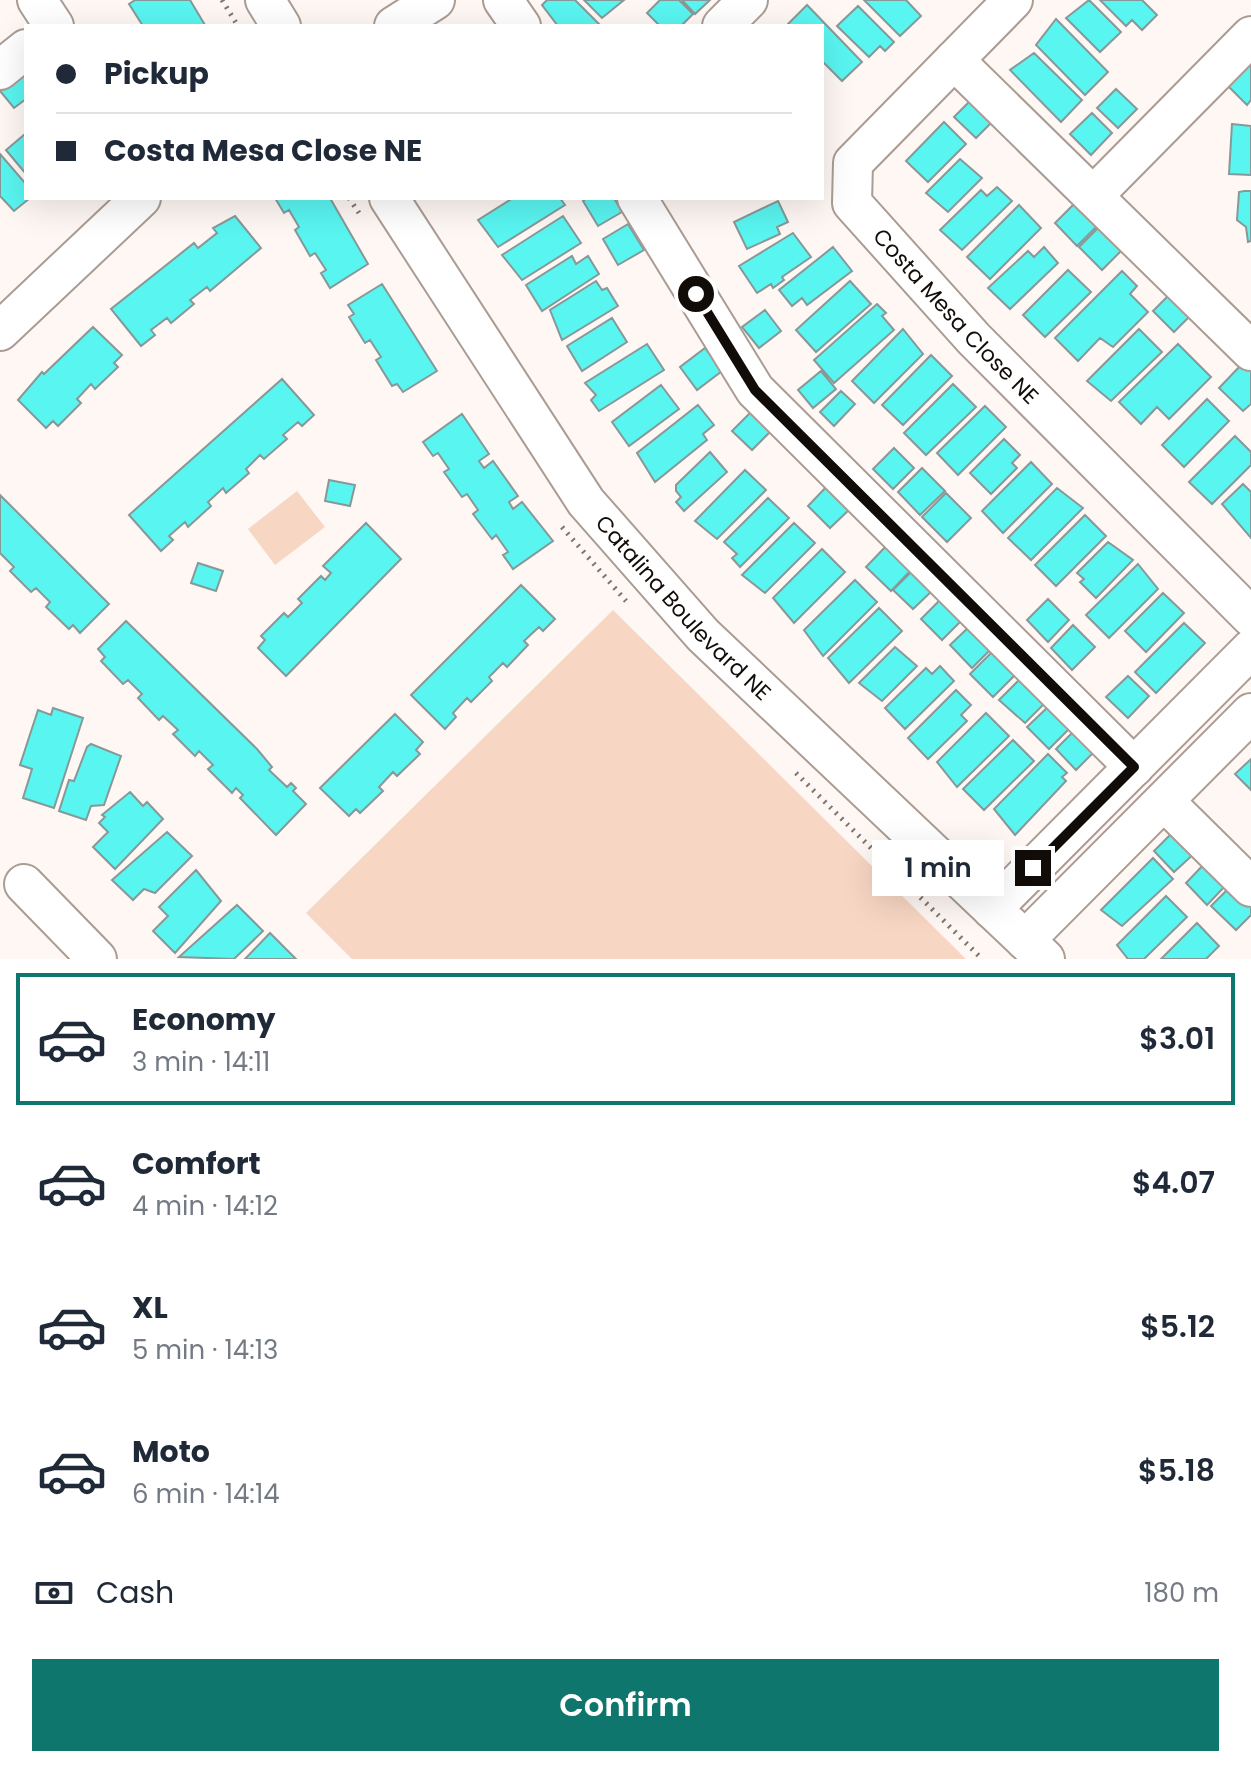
<!DOCTYPE html>
<meta charset="utf-8">
<style>
body{margin:0;font-family:Poppins,sans-serif;background:#f6f6f7;color:#1f2937;height:100vh;display:flex;flex-direction:column;font-size:30px;white-space:nowrap}
*{box-sizing:border-box;margin:0}
p{font-size:26px;color:#747a83}
.icon{flex:none;width:44px;height:44px;fill:none;stroke:currentColor;stroke-width:2;stroke-linecap:round;stroke-linejoin:round}
.map{position:relative;height:959px;overflow:hidden}
.sheet{display:flex;flex-direction:column;background:#fff;flex:1}
.sheet>*{flex:none}
.top-card{position:absolute;left:24px;top:24px;width:800px;height:176px;border-radius:0px;box-shadow:0 8px 32px #0002;display:grid;align-content:center;height:176px;padding:0 32px;background:#fff}
.end{position:absolute;width:36px;height:36px;margin:-18px;border:10px solid #120c09;background:#fff;box-shadow:0 0 0 4px #fff}
.from{border-radius:50%}
.bubble{position:absolute;height:56px;border-radius:0px;background:#fff;box-shadow:0 8px 32px #0002;font-size:26px;font-weight:600;line-height:56px;text-align:center}
.top-card b{display:flex;align-items:center;gap:28px;height:76px;font-size:30px}
.top-card b+b{border-top:2px solid #e0e1e3}
.top-card i{width:20px;height:20px;background:#1f2937}
ul{padding:14px 0 0;list-style:none}
li{display:flex;align-items:center;gap:24px;height:132px;margin:0 16px 12px;padding:0 16px;border:4px solid transparent;border-radius:0px}
li div{flex:1}
li b{display:block;font-size:30px}
li em{font-style:normal;font-weight:600}
li.on{border-color:#0f766e}
li>.icon{width:72px;height:72px;stroke-width:1.5}
.pay{display:flex;align-items:center;gap:20px;height:88px;padding:0 32px;font-size:30px}
.pay p{margin-inline-start:auto}
.cta{display:flex;gap:16px;margin-top:auto;padding:16px 32px}
.cta a{flex:1;height:92px;border-radius:0px;background:#0f766e;color:#fff;font-size:32px;font-weight:600;line-height:92px;text-align:center}
.map>svg:first-child{display:block}
.green{fill:#f7d6c3}
.building{fill:#59f5f1;stroke:#869998;stroke-width:2}
.lines{fill:none;stroke-linecap:round;stroke-linejoin:round}
.minor-casing{stroke:#ab9c93;stroke-width:42}
.path{stroke:#7d7673;stroke-width:5;stroke-dasharray:2 6;stroke-linecap:butt}
.minor{stroke:#fff;stroke-width:38}
.route{stroke:#120c09;stroke-width:10}
.labels{text-anchor:middle;stroke-width:6;stroke-linejoin:round;paint-order:stroke}
.street-label{font-size:22px;fill:#120c09;stroke:#fef7f3}
</style>
<div class="map">
<svg width="1251" height="959" viewBox="0 0 1251 959">
<rect width="100%" height="100%" fill="#fef7f3"/>
<path class="green" d="M297,491L325,527L275,565L248,529Z
M613,610L966,959H352L306,913Z"/>
<path class="building" d="M135,0H190L205,25L143,26L129,4Z
M547,0H575L601,26H558L542,5Z
M584,0H624L602,18Z
M660,0H679L693,14L681,26H660L647,13Z
M682,0H710L695,14Z
M864,0H906L921,16L900,36Z
M1089,0L1121,32L1100,52L1066,18Z
M1100,0H1142L1157,15L1142,30L1132,20L1126,26Z
M807,5L862,62L842,81L824,63L822,65V26H786Z
M858,6L894,42L885,51L880,46L869,57L837,26Z
M1056,19L1108,72L1085,95L1036,45Z
M1034,53L1082,100L1061,122L1010,70Z
M1245,58L1251,64V100L1247,105L1223,81Z
M26,68V99L14,108L0,91V78Z
M1116,89L1137,109L1118,128L1097,108Z
M975,96L997,117L976,138L954,117Z
M1092,113L1112,133L1091,155L1070,134Z
M944,122L966,144L928,182L906,161Z
M1232,124L1251,126V175L1229,174Z
M25,134H26V174L6,150Z
M0,154L26,184V198H30L14,211L0,196Z
M960,159L982,178L948,212L926,193Z
M997,187L1012,201L962,250L940,230L981,190L987,196Z
M1244,191H1251V241L1248,242L1246,227L1237,220L1239,192Z
M275,198H330L368,264L330,288L321,273L326,270L315,253L310,256L295,230L299,227L289,210L284,213Z
M513,198H560L565,205L498,247L478,220Z
M587,198H614L622,212L598,226L583,201Z
M778,201L788,222L777,227L780,234L747,249L734,222Z
M1077,201L1099,224L1077,246L1055,223Z
M1019,205L1041,228L990,279L967,257Z
M235,216L261,248L210,291L207,287L190,300L194,304L171,323L167,318L151,330L155,335L141,346L111,309L194,243L198,248L217,233L213,228Z
M563,216L581,243L522,280L502,255Z
M628,224L644,250L618,265L603,239Z
M1102,224L1125,247L1102,270L1079,247Z
M793,233L811,257L782,277L784,280L773,288L771,284L757,293L739,266Z
M833,247L852,271L807,305L802,298L792,306L779,290Z
M1044,247L1058,263L1010,309L988,288L1028,251L1034,257Z
M572,256L576,264L588,256L599,274L542,311L526,285Z
M1068,270L1091,292L1045,337L1023,315Z
M1122,271L1137,286L1130,294L1148,312L1113,347L1100,338L1078,361L1055,338Z
M596,281L602,290L607,288L618,306L562,340L550,310Z
M850,281L871,304L816,352L796,330Z
M382,284L437,371L403,392L397,384L392,386L376,360L381,357L370,340L365,343L349,317L354,314L348,305Z
M1172,292L1193,313L1174,332L1153,311Z
M877,304L886,313L882,316L894,330L834,383L814,360Z
M765,310L781,331L759,348L742,327Z
M612,318L627,342L582,371L567,346Z
M93,327L122,355L114,363L118,367L95,389L91,384L77,399L81,403L58,426L53,421L46,428L18,400L42,372L44,374Z
M903,329L923,354L874,403L852,381Z
M1139,329L1162,352L1111,401L1087,381Z
M647,344L664,370L599,411L591,400L596,395L585,383Z
M1178,344L1211,377L1169,419L1157,407L1141,424L1119,402Z
M705,348L722,371L697,390L680,367Z
M931,355L952,376L903,425L882,405Z
M1243,363L1251,370V404L1243,411L1219,388Z
M821,371L836,389L813,408L798,390Z
M282,379L314,415L302,426L298,422L283,435L287,439L264,459L260,455L246,469L249,473L226,493L223,488L208,502L211,506L188,527L185,522L169,536L173,540L161,551L129,515Z
M953,384L976,407L926,455L904,433Z
M661,385L679,409L629,446L612,422Z
M841,391L855,404L834,426L820,412Z
M1207,399L1229,421L1184,467L1162,445Z
M698,405L714,425L703,434L707,440L655,482L637,453Z
M985,406L1006,427L958,475L937,453Z
M754,409L774,428L752,450L732,431Z
M462,414L489,454L479,461L484,468L493,461L518,496L509,502L513,509L522,502L553,541L513,569L503,555L508,552L496,535L492,539L473,514L478,510L467,494L462,497L444,472L449,469L438,453L433,456L423,442Z
M1235,436L1251,452V465L1212,504L1189,482Z
M1004,439L1020,455L1012,463L1017,468L991,494L970,473Z
M894,448L914,468L893,489L873,469Z
M710,452L727,472L684,511L676,502L681,497L676,491V485Z
M1031,462L1052,484L1003,533L982,511Z
M922,468L945,491L920,515L898,492Z
M745,470L766,490L717,539L695,521Z
M329,480L355,485L350,506L325,501Z
M829,484L852,507L830,528L808,506Z
M1243,484L1251,492V538L1222,504Z
M1057,488L1083,508L1031,560L1008,538Z
M946,493L971,518L947,542L922,517Z
M0,495L109,604L80,633L73,625L69,629L46,607L50,602L36,588L31,592L10,571L14,567L0,553Z
M768,498L789,518L740,567L732,558L737,554L724,542Z
M1085,515L1106,536L1056,586L1035,565Z
M366,523L401,559L286,676L258,648L265,640L261,636L284,613L288,617L302,603L298,599L321,576L325,580L331,573L323,566Z
M794,523L815,543L765,593L742,575Z
M1108,542L1133,560L1096,598L1080,582L1084,579L1077,573Z
M889,543L914,567L891,591L866,567Z
M822,549L845,572L794,623L773,598Z
M198,563L223,571L216,591L191,583Z
M1138,564L1158,589L1109,638L1086,615Z
M915,568L935,588L913,609L893,590Z
M855,580L877,602L823,656L804,630Z
M521,585L555,619L543,631L539,627L524,641L528,645L507,667L503,663L489,677L492,681L471,702L467,698L453,713L456,717L445,729L411,695Z
M1163,593L1184,613L1146,652L1125,631Z
M943,597L964,618L942,640L921,619Z
M1048,599L1069,620L1048,642L1027,620Z
M879,608L902,631L849,683L828,658Z
M126,621L257,749L272,767L269,770L287,787L291,783L296,788L293,791L306,804L276,835L240,798L243,795L236,788L232,793L208,769L213,765L199,751L195,756L173,734L178,730L163,716L159,720L138,698L142,694L128,680L123,684L101,661L105,657L98,649Z
M1184,623L1205,643L1156,693L1135,672Z
M971,625L993,647L972,668L950,645Z
M1073,625L1095,647L1072,670L1051,648Z
M895,647L917,666L882,701L859,683Z
M994,650L1017,673L993,697L970,674Z
M940,666L954,681L905,729L885,708L926,668L932,674Z
M1128,676L1149,696L1128,718L1106,697Z
M1021,678L1044,704L1025,723L999,700Z
M956,690L971,705L961,715L967,721L928,759L908,738Z
M1050,705L1071,727L1049,749L1027,727Z
M53,708L83,718L54,808L23,798L32,769L20,765L38,710L51,715Z
M986,713L1009,736L957,787L937,762Z
M395,714L423,742L416,750L420,754L397,776L393,772L379,787L383,791L360,813L356,809L349,816L320,788Z
M1076,729L1096,750L1076,770L1056,749Z
M1013,740L1034,761L984,810L963,789Z
M91,744L121,756L104,805L91,806L86,820L59,811L69,780L74,781L87,747Z
M1048,754L1067,773L1062,777L1066,781L1015,835L994,809Z
M1251,759V790L1235,774Z
M130,792L143,806L147,802L163,819L115,869L93,847L108,832L99,823L105,817L102,815Z
M1176,829L1197,851L1174,872L1154,851Z
M167,832L192,856L155,893L144,889L133,900L112,880Z
M1153,858L1173,879L1122,926L1101,910Z
M1207,861L1228,883L1207,905L1186,883Z
M196,870L221,901L175,953L153,931L168,916L159,907Z
M1232,885L1251,904V915L1236,930L1211,906Z
M1166,896L1187,917L1144,959H1128L1117,945Z
M237,905L263,931L234,959L179,957Z
M1197,923L1219,946L1206,959H1161Z
M270,933L296,959H245Z"/>
<g class="lines">
<defs>
<g id="minor">
<path d="M37,0L54,26"/>
<path d="M265,0L281,26"/>
<path d="M503,0L521,26"/>
<path id="s1" d="M1013,0L853,163L852,203L974,339L1251,617"/>
<path d="M394,26L435,0"/>
<path d="M722,26L748,0"/>
<path d="M954,60L1251,351"/>
<path d="M0,70L26,49"/>
<path d="M1093,196L1251,36"/>
<path id="s2" d="M389,198L586,502L703,635L1045,959"/>
<path d="M637,198L755,390L1134,767"/>
<path d="M0,331L141,198"/>
<path d="M1164,801L1251,887"/>
<path d="M24,884L97,959"/>
<path d="M992,909L1251,649"/>
<path d="M1025,940L1251,713"/>
</g>
</defs>
<use href="#minor" class="minor-casing"/>
<path class="path" d="M222,0L238,26
M349,198L359,213
M562,527L626,601
M796,773L982,959"/>
<use href="#minor" class="minor"/>
</g>
<g class="lines">
<path class="route" d="M696,294L755,390L1134,767L1033,868"/>
</g>
<g class="labels">
<g class="street-label">
<text dy="8" stroke="none"><textPath href="#s1" startOffset="422">Costa Mesa Close NE</textPath></text>
<text dy="8" stroke="none"><textPath href="#s2" startOffset="506">Catalina Boulevard NE</textPath></text>
</g>
</g>
</svg>
<i class="end from" style="left:696px;top:294px"></i>
<i class="end" style="left:1033px;top:868px"></i>
<div class="bubble" style="left:872px;top:840px;width:132px">1 min</div>
<div class="top-card">
<b><i class="from"></i>Pickup</b>
<b><i></i>Costa Mesa Close NE</b>
</div>
</div>
<section class="sheet">
<ul>
<li class="on"><svg class="icon" aria-label="car" viewBox="0 0 24 24"><path d="M5 17H2v-5l4-1 3-4h7l3 4 3 1v5h-3M9 17h6M6 11h13"/><circle cx="7" cy="17" r="2"/><circle cx="17" cy="17" r="2"/></svg><div><b>Economy</b><p>3 min · 14:11</p></div><em>$3.01</em></li>
<li><svg class="icon" aria-label="car" viewBox="0 0 24 24"><path d="M5 17H2v-5l4-1 3-4h7l3 4 3 1v5h-3M9 17h6M6 11h13"/><circle cx="7" cy="17" r="2"/><circle cx="17" cy="17" r="2"/></svg><div><b>Comfort</b><p>4 min · 14:12</p></div><em>$4.07</em></li>
<li><svg class="icon" aria-label="car" viewBox="0 0 24 24"><path d="M5 17H2v-5l4-1 3-4h7l3 4 3 1v5h-3M9 17h6M6 11h13"/><circle cx="7" cy="17" r="2"/><circle cx="17" cy="17" r="2"/></svg><div><b>XL</b><p>5 min · 14:13</p></div><em>$5.12</em></li>
<li><svg class="icon" aria-label="car" viewBox="0 0 24 24"><path d="M5 17H2v-5l4-1 3-4h7l3 4 3 1v5h-3M9 17h6M6 11h13"/><circle cx="7" cy="17" r="2"/><circle cx="17" cy="17" r="2"/></svg><div><b>Moto</b><p>6 min · 14:14</p></div><em>$5.18</em></li>
</ul>
<div class="pay"><svg class="icon" aria-label="cash" viewBox="0 0 24 24"><path d="M3 7h18v10H3z"/><circle cx="12" cy="12" r="2"/></svg>Cash<p>180 m</p></div>
<div class="cta"><a>Confirm</a></div>
</section>
